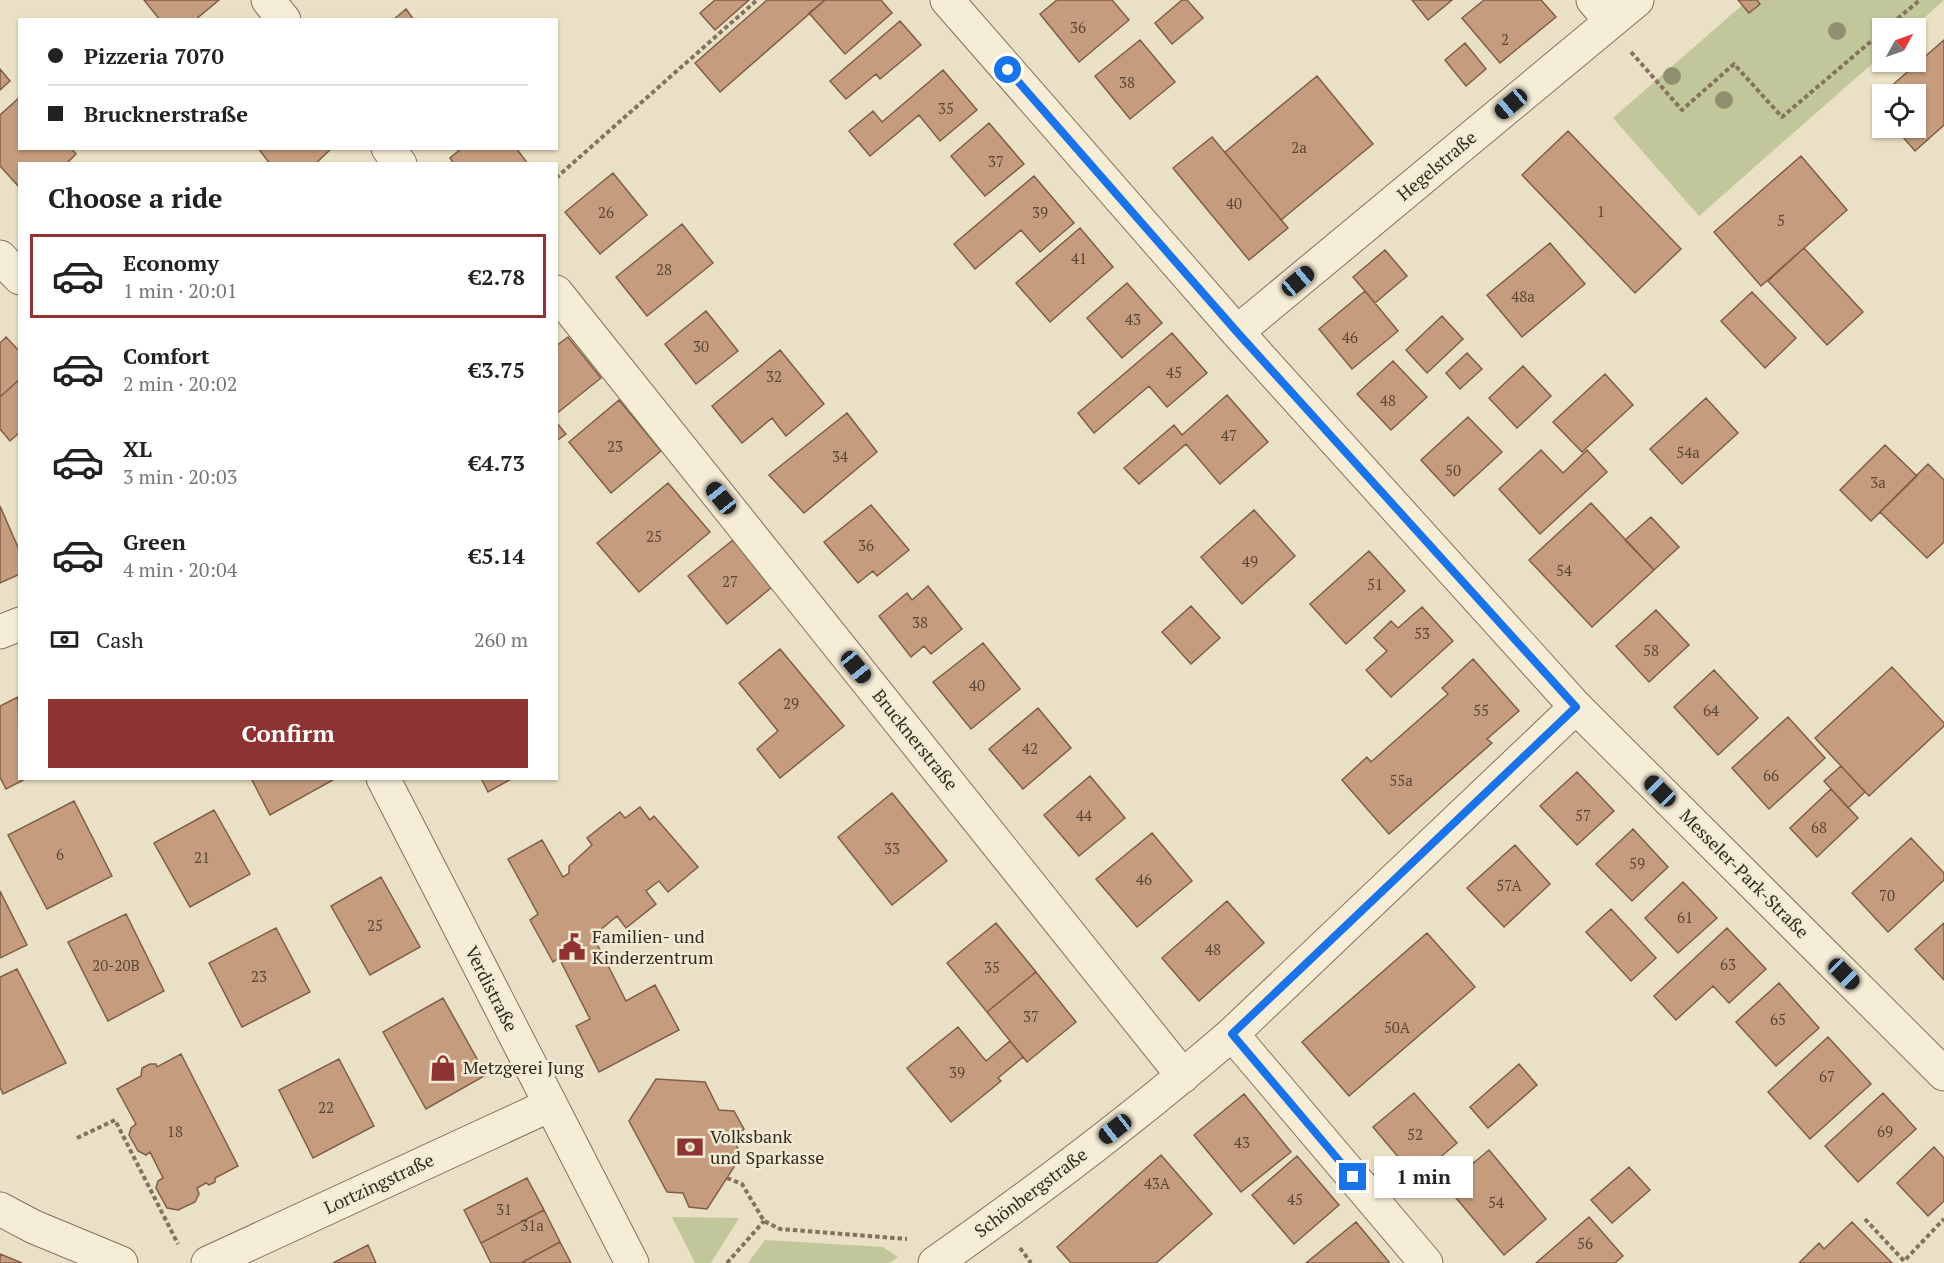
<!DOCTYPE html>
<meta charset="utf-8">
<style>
body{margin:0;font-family:"PT Serif",serif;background:#f2f2f2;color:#222;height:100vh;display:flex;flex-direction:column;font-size:22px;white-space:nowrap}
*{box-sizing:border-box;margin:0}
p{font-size:20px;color:#767676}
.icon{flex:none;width:33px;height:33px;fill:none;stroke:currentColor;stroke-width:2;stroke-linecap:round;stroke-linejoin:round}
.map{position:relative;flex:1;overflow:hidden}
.sheet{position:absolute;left:18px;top:162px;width:540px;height:618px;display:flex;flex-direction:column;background:#fff;border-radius:0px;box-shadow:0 2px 4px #0004}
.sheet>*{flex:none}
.hud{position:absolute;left:18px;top:18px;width:540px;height:132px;border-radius:0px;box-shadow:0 2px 4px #0004;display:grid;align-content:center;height:132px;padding:0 30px;background:#fff}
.needle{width:39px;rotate:50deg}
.fabs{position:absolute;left:1872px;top:18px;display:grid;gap:12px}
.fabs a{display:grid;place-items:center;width:54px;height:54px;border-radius:0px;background:#fff;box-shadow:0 2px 4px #0004;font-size:30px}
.end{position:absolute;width:27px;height:27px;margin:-14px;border:8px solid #1a73e8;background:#fff;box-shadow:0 0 0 3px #fff}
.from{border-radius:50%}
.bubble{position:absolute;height:42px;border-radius:0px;background:#fff;box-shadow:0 2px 4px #0004;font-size:20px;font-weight:600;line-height:42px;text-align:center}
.car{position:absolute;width:18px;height:36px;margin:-18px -9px;border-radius:8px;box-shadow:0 0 4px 2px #0007;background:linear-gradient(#222 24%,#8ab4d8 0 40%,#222 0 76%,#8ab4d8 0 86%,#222 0)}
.hud b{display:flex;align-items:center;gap:21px;height:57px;font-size:22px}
.hud b+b{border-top:2px solid #e0e0e0}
.hud i{width:15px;height:15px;background:#222}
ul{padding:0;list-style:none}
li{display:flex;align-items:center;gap:18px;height:84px;margin:0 12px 9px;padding:0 18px;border:3px solid transparent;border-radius:0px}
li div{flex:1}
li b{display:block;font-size:22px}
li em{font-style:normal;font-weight:600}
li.selected{border-color:#8d3332}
li>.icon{width:54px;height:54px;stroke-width:1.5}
h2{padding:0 30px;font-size:27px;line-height:72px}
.pay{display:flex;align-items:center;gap:15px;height:66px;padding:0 30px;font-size:22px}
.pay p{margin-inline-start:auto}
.button{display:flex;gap:12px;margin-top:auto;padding:12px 30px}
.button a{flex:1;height:69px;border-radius:0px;background:#8d3332;color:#fff;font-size:24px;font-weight:600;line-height:69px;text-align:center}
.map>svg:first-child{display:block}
.green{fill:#c1c79a}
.building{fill:#c59d7e;stroke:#805e45;stroke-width:1.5}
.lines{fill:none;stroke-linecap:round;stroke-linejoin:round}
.minor-casing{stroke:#83725d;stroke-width:35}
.tertiary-casing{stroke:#83725d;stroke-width:35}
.path{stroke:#83725d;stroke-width:4;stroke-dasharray:4.5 3;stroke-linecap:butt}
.minor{stroke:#f6edd7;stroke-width:33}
.tertiary{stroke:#f6edd7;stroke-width:33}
.tree{fill:#8f906f}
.route{stroke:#1a73e8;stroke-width:8}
.labels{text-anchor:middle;stroke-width:5;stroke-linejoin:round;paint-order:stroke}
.number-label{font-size:15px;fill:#594737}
.street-label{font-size:18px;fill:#352a1f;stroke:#f2ead4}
.poi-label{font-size:18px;fill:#352a1f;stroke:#f2ead4;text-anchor:start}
</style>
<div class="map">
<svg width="1944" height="1263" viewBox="0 0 1944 1263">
<rect width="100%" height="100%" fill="#eae0c5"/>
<path class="green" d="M1748,0H1944L1913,28H1882V55L1699,216L1613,118Z
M672,1217L739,1218L711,1263H695Z
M765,1240L883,1247L898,1257L889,1263H748Z"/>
<path class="building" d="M144,0H219L195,20H160Z
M715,0H749L715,30L700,13Z
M767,0H825L720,92L695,63Z
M825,0H881L892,13L845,54L809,13Z
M1057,0H1112L1129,20L1079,62L1040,14Z
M1182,0H1187L1203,18L1172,44L1155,23Z
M1412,0H1452L1428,20Z
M1484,0H1541L1556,17L1500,63L1462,18Z
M1738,0H1757L1760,4L1749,13Z
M406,9L414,20H393Z
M900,21L921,45L880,79L876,74L846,99L830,81Z
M1140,40L1175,82L1130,119L1095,76Z
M1944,40V125L1915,151L1895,128H1916V94H1882V113L1873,102Z
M1465,43L1486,69L1466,86L1445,60Z
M0,69L10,81L0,90Z
M943,70L977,110L940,141L919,115L870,156L849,131L873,111L882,122Z
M1317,76L1373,144L1281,220L1225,152Z
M20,97V148H71L76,154L66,164H20V188L0,166V115Z
M989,123L1024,164L985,196L951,156Z
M1568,131L1681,249L1635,293L1522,175Z
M1212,137L1288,228L1249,260L1173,168Z
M258,148H332L315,164H270Z
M462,148H516L528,164H454L450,158Z
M1801,156L1847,210L1761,286L1714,232Z
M613,173L647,215L600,254L565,212Z
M1034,176L1074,223L1040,252L1021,230L975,269L954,244Z
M682,224L713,263L647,316L616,277Z
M1080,228L1113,267L1050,322L1016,283Z
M1550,243L1585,284L1522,337L1487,295Z
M1804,248L1863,312L1827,345L1768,281Z
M1385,250L1407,276L1375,303L1353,277Z
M1127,283L1162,323L1122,358L1087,318Z
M1365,291L1398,331L1352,369L1319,329Z
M1752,292L1796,338L1765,368L1721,321Z
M706,311L738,351L696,384L665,344Z
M1442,316L1463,339L1427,373L1406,350Z
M1172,333L1207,373L1167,407L1149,386L1094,433L1078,413Z
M6,337L20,352V379L0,397V343Z
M568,337L601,378L556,414V346Z
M780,350L824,404L786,436L772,418L742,443L712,406Z
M1467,353L1482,369L1460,389L1446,373Z
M1393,361L1427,397L1391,430L1357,394Z
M1523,366L1551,396L1517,428L1489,398Z
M1605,374L1633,405L1582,452L1553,422Z
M20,379V432L10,441L0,429V397Z
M1227,395L1268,442L1220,484L1186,444L1139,484L1124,468L1174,425L1182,435Z
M1706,398L1738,433L1682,484L1650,449Z
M619,400L661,451L611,493L569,442Z
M847,413L877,452L804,513L769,475Z
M1468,417L1502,452L1454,496L1421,460Z
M556,422L566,434L556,441Z
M1885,445L1917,476L1871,521L1840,490Z
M1541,450L1563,473L1587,450L1607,472L1540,534L1499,489Z
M1928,464L1944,480V542L1927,558L1880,512Z
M668,483L710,532L639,592L597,543Z
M1591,503L1654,570L1592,627L1529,560Z
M871,505L909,550L877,576L873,571L858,583L824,542Z
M0,506L20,552V574L0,583Z
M1254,510L1295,556L1242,604L1201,557Z
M1651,517L1679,547L1654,570L1625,540Z
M733,540L771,588L727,624L688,576Z
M1369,551L1405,591L1346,644L1310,604Z
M928,586L962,629L931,654L924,646L911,657L879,616L907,593L912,600Z
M1191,606L1220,638L1191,664L1162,632Z
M1422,607L1453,641L1391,697L1366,670L1387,651L1374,638L1391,621L1398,628Z
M1656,610L1689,645L1649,682L1616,646Z
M983,643L1020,689L971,729L933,682Z
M780,649L844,726L780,778L757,749L778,731L739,683Z
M1473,659L1519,711L1487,739L1492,743L1389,834L1342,780L1367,757L1371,762L1448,694L1442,688Z
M1892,667L1944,723V726L1869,796L1815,738Z
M1714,670L1758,718L1718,755L1674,707Z
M18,697L20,778H27L6,789L0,777V706Z
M1038,708L1071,748L1023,789L989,749Z
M1788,717L1825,758L1769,809L1732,768Z
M1841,766L1865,792L1848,808L1824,781Z
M1577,772L1614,811L1577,845L1540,806Z
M1090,776L1125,818L1079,856L1044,815Z
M251,778H332L333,780L270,815Z
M481,778H513L488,792Z
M1831,789L1858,818L1817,857L1790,828Z
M892,793L947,861L892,905L838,837Z
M74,801L112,876L47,909L8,835Z
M640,807L650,820L654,816L698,867L668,892L659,881L646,891L656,904L626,928L617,916L593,936L626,1001L655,985L679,1030L599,1072L576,1026L590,1019L559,958L553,962L530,920L538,914L508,859L542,840L563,877L569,873V866L592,845L587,838L620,812L625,818Z
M214,810L250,874L190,907L154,843Z
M1633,829L1668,867L1632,901L1596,864Z
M1152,833L1192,881L1137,927L1096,879Z
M1911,838L1944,873V880L1888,932L1852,893Z
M1515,845L1550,884L1504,927L1467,888Z
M381,877L420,947L370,975L331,906Z
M1683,882L1717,918L1678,953L1645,918Z
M0,891L27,945L0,958Z
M1227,901L1264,943L1199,1001L1162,958Z
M1611,909L1656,958L1631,981L1586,932Z
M126,914L164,991L108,1021L68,942Z
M996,923L1036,972L987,1012L947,963Z
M1944,923V980L1915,949Z
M276,928L310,992L242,1027L209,963Z
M1727,928L1766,969L1729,1003L1713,986L1676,1020L1654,996Z
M1427,933L1475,987L1349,1096L1302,1042Z
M17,969L66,1063L3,1094L0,1087V977Z
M1036,972L1076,1022L1027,1062L987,1012Z
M1779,983L1819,1028L1776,1066L1736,1022Z
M443,998L486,1075L426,1109L383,1032Z
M958,1027L986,1061L1010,1041L1023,1057L998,1078L1001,1081L951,1122L907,1068Z
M1828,1037L1871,1084L1810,1139L1768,1092Z
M181,1054L238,1166L215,1178V1182L209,1185L206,1183L197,1188L199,1194L195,1202L178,1210L167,1208L156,1188L158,1181L163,1178L150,1152L146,1155L138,1151L129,1135L131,1128L136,1124L117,1089L141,1076L142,1068L150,1064H156L157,1067Z
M339,1059L374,1126L313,1158L279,1090Z
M1519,1064L1537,1085L1488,1128L1470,1107Z
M656,1079L705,1082L719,1110L734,1111L744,1129L734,1139L741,1156L707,1209L689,1207L683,1193L667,1192L629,1121Z
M1414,1093L1457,1143L1416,1178L1373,1127Z
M1883,1093L1916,1129L1858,1182L1825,1146Z
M1244,1094L1291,1152L1241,1192L1194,1135Z
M1934,1147L1944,1158V1201L1928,1216L1897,1183Z
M1489,1150L1546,1219L1504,1255L1446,1186Z
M1161,1155L1212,1214L1156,1263H1071L1057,1247Z
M1297,1156L1339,1205L1294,1244L1252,1195Z
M1629,1167L1650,1190L1612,1223L1591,1200Z
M527,1178L544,1210L481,1243L464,1210Z
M544,1210L560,1242L521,1263H491L481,1243Z
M1589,1217L1623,1256L1615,1263H1536Z
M1356,1222L1389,1262L1388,1263H1306Z
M1852,1222L1892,1263H1799L1819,1243L1824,1249Z
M560,1242L571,1263H521Z
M368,1245L376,1263H333Z
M0,1254L22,1263H0Z"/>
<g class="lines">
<defs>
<path id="minor" d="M268,0L284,20
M947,0L1237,332L1576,707
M1593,0L1611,21
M388,148L400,164
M0,257L20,278
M556,292L1183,1076
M1237,332L1637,0
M0,632L20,624
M383,778L632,1263
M1232,1034L1426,1263
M0,1209L34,1227L121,1263
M208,1263L550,1105"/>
<path id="tertiary" d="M935,1263C1038,1191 1137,1116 1232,1034L1576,707L1944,1074"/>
</defs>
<use href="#minor" class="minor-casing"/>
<use href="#tertiary" class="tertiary-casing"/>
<path class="path" d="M1886,28L1920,0
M1631,52L1682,110L1734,64L1782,117L1882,32
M556,178L757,0
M77,1138L115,1120L178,1244
M727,1178L742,1184L764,1221L780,1229L907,1239
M1865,1219L1904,1261L1944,1219
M1020,1248L1031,1263
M727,1263L764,1221"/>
<use href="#minor" class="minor"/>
<use href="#tertiary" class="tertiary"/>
</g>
<g class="tree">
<circle cx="1837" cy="31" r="9"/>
<circle cx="1672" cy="76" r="9"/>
<circle cx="1724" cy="100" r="9"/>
</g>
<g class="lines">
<path class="route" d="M1008,70L1237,332L1576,707L1232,1034L1353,1177"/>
</g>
<defs>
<symbol id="civic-bare" viewBox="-9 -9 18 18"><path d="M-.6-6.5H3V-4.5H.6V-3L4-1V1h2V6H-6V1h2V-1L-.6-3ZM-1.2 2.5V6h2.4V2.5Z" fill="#8d3332" stroke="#f2ead4" stroke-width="2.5" paint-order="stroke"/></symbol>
<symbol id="shop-bare" viewBox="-9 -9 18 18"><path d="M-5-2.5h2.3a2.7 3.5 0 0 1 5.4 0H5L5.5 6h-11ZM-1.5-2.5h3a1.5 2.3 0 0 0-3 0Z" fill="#8d3332" stroke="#f2ead4" stroke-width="2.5" paint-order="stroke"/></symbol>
<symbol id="bank-bare" viewBox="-9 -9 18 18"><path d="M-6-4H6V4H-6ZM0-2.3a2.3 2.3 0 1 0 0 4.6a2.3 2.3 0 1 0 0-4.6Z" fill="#8d3332" stroke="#f2ead4" stroke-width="2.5" paint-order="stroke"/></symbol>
</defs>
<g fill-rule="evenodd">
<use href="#civic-bare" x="553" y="928" width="38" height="38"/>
<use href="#shop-bare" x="424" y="1049" width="38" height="38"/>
<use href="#bank-bare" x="671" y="1128" width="38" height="38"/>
</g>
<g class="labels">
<g class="number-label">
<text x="1078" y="33">36</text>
<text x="1505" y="45">2</text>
<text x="1127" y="88">38</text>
<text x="946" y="114">35</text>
<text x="1299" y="153">2a</text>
<text x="996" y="167">37</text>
<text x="1234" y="209">40</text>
<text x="1601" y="217">1</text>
<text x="606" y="218">26</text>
<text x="1040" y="218">39</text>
<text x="1781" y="226">5</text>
<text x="1079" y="264">41</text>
<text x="664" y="275">28</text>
<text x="1523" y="302">48a</text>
<text x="1133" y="325">43</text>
<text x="1350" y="343">46</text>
<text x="701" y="352">30</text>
<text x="1174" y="378">45</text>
<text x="774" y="382">32</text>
<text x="1388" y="406">48</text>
<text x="1229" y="441">47</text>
<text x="615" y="452">23</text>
<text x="1688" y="458">54a</text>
<text x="840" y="462">34</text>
<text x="1453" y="476">50</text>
<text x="1878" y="488">3a</text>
<text x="654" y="542">25</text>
<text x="866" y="551">36</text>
<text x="1250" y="567">49</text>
<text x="1564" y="576">54</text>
<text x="730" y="587">27</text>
<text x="1375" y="590">51</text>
<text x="920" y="628">38</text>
<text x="1422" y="639">53</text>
<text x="1651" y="656">58</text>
<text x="977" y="691">40</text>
<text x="791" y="709">29</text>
<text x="1481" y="716">55</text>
<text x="1711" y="716">64</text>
<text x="1030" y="754">42</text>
<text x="1771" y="781">66</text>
<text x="1401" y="786">55a</text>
<text x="1084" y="821">44</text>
<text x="1583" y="821">57</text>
<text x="1819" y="833">68</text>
<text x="892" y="854">33</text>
<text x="60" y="860">6</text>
<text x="202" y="863">21</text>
<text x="1637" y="869">59</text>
<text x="1144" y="885">46</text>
<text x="1509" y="891">57A</text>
<text x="1887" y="901">70</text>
<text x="1685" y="923">61</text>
<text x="375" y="931">25</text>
<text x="1213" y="955">48</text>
<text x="1728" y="970">63</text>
<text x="116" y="971">20-20B</text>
<text x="992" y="973">35</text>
<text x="259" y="982">23</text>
<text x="1031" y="1022">37</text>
<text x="1778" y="1025">65</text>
<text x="1397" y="1033">50A</text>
<text x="957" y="1078">39</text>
<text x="1827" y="1082">67</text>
<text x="326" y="1113">22</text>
<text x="175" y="1137">18</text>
<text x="1885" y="1137">69</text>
<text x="1415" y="1140">52</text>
<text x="1242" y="1148">43</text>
<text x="1157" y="1189">43A</text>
<text x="1295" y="1205">45</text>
<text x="1496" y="1208">54</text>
<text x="504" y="1215">31</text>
<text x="532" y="1231">31a</text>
<text x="1585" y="1249">56</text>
</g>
<g class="street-label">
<text transform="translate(1437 166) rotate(-40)" y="6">Hegelstraße</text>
<text transform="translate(915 740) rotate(51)" y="6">Brucknerstraße</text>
<text transform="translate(1744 874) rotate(45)" y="6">Messeler-Park-Straße</text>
<text transform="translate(491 989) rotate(63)" y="6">Verdistraße</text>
<text transform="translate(379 1184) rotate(-25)" y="6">Lortzingstraße</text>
<text transform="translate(1031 1193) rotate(-37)" y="6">Schönbergstraße</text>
</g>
<g class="poi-label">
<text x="592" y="943">Familien- und<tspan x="592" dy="21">Kinderzentrum</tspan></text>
<text x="463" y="1074">Metzgerei Jung</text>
<text x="710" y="1143">Volksbank<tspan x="710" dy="21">und Sparkasse</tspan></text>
</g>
</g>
</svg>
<div class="fabs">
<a><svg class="needle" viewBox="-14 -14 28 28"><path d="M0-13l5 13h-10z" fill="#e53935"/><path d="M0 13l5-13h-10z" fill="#767676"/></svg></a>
<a><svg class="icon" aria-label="locate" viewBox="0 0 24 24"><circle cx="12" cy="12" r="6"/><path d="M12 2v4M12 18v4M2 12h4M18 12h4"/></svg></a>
</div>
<i class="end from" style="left:1008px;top:70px"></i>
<i class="end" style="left:1353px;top:1177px"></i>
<div class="bubble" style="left:1374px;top:1156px;width:99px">1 min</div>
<i class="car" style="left:1511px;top:104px;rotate:230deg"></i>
<i class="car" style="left:1298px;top:281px;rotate:50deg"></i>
<i class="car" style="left:721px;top:498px;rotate:321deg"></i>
<i class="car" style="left:856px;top:667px;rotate:141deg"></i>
<i class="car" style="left:1660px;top:791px;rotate:315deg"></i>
<i class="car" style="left:1844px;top:974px;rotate:135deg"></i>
<i class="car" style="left:1115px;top:1129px;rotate:232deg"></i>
<div class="hud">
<b><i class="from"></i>Pizzeria 7070</b>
<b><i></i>Brucknerstraße</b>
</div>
<section class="sheet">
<h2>Choose a ride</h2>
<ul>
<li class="selected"><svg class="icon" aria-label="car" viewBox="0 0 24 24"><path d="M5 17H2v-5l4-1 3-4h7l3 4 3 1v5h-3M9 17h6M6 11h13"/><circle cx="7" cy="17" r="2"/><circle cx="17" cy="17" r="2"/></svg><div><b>Economy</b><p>1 min · 20:01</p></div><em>€2.78</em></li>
<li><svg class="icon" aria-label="car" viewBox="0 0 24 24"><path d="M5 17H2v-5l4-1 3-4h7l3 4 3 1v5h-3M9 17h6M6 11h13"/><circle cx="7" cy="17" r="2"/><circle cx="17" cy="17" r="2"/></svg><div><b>Comfort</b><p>2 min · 20:02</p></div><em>€3.75</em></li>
<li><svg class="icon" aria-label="car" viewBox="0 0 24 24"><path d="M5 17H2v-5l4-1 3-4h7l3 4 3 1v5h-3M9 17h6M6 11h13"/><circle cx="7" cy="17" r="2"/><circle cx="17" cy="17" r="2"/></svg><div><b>XL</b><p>3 min · 20:03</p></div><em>€4.73</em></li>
<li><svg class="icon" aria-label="car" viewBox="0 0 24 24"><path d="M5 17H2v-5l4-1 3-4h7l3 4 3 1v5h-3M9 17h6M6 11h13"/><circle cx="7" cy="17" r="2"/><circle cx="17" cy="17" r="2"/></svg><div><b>Green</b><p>4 min · 20:04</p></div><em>€5.14</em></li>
</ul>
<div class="pay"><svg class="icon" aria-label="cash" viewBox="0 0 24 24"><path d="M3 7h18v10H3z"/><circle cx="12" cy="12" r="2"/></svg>Cash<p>260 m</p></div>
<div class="button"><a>Confirm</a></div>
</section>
</div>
